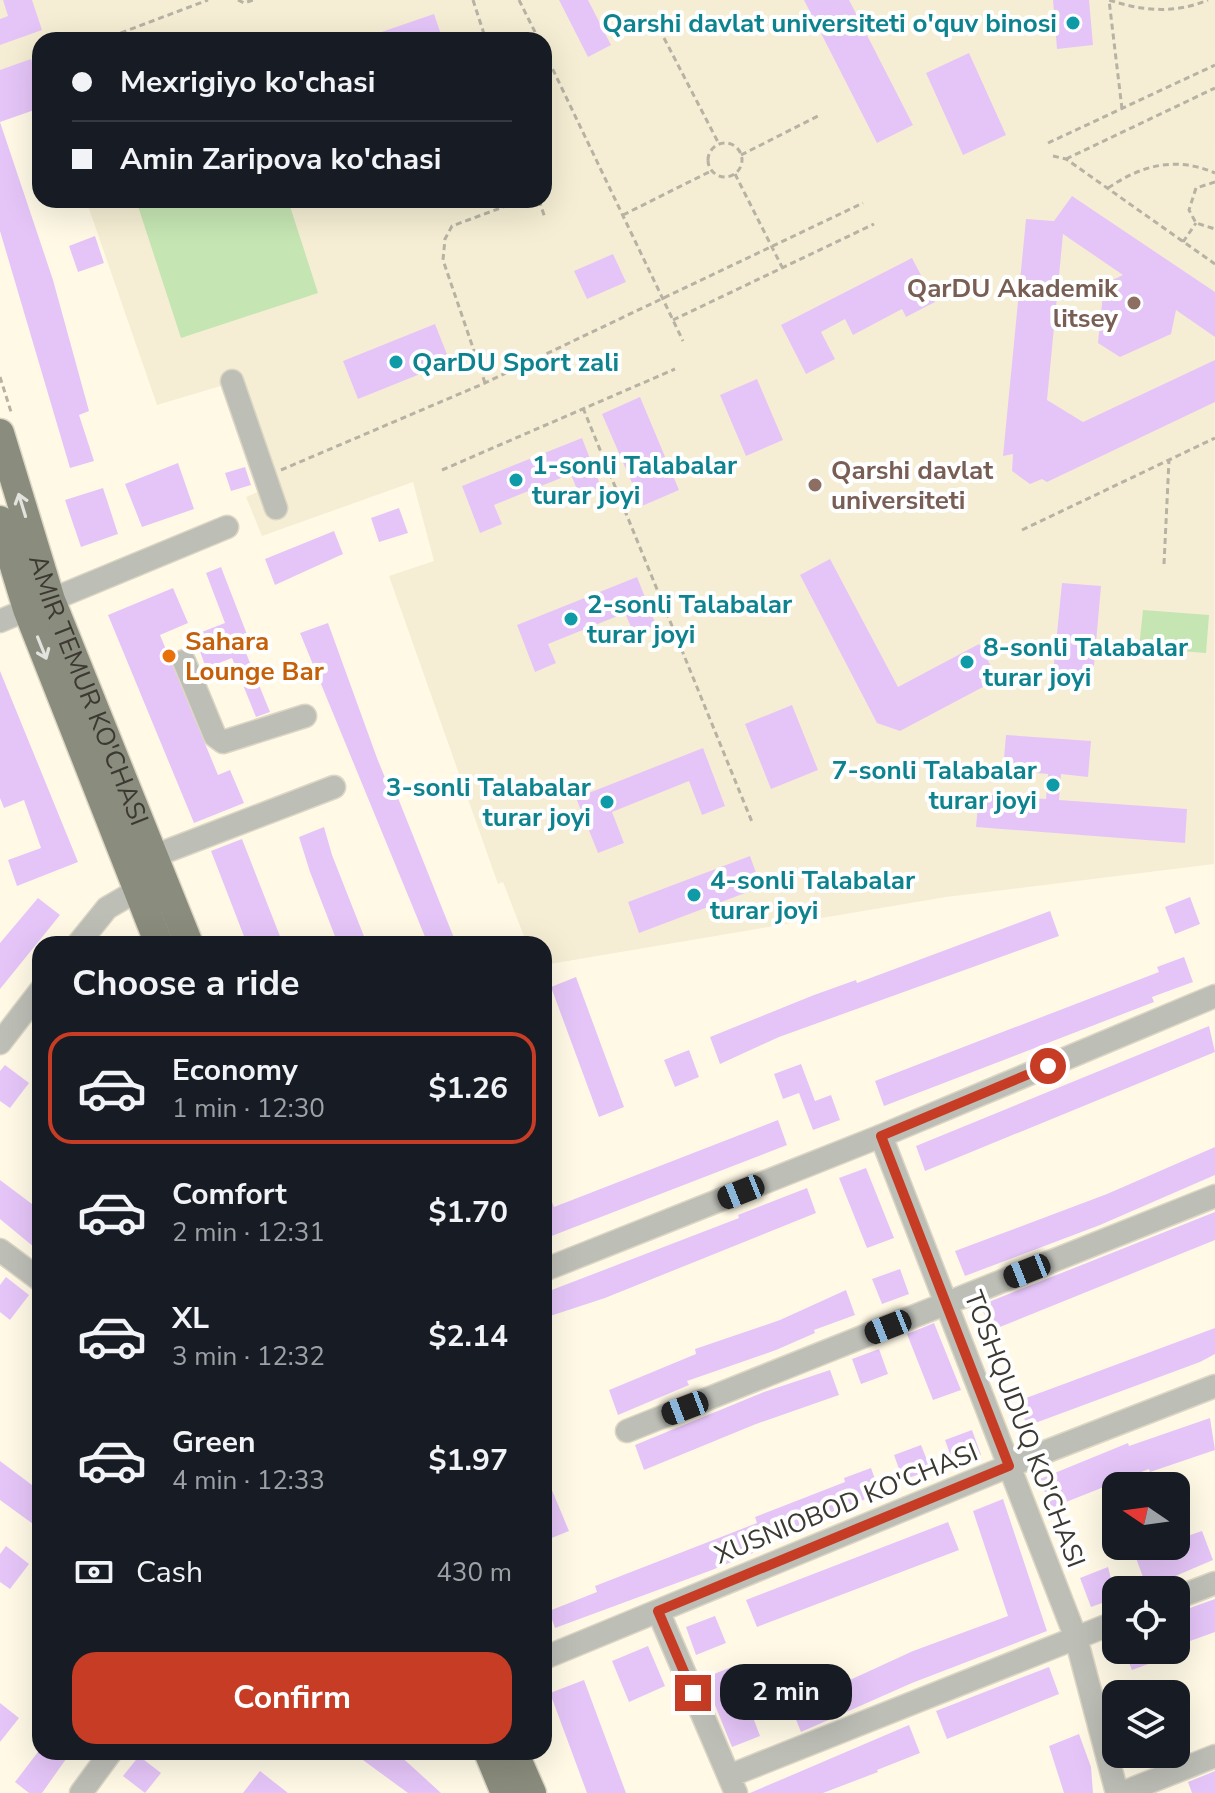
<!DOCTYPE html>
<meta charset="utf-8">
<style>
body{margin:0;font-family:"Nunito Sans",sans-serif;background:#20242c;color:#f1f3f6;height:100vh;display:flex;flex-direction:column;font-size:30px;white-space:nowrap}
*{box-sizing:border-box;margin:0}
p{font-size:26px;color:#9ea1a6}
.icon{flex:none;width:44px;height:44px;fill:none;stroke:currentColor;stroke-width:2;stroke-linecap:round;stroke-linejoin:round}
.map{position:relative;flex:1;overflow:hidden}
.sheet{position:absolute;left:32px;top:936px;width:520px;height:824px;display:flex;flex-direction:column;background:#171b24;border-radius:24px;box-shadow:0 8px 32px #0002}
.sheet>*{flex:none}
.hud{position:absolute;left:32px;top:32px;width:520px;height:176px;border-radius:24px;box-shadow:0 8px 32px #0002;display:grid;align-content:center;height:176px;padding:0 40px;background:#171b24}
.needle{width:52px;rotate:283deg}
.tools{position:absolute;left:1102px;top:1472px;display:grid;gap:16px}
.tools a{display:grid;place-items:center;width:88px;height:88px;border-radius:16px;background:#171b24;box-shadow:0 8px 32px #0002;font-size:40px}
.end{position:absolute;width:36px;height:36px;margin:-18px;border:10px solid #c73c24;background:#fff;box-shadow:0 0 0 4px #fff}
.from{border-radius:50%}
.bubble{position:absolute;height:56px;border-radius:24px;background:#171b24;box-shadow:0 8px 32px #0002;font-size:26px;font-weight:700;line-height:56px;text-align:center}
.car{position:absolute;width:24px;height:48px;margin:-24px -12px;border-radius:10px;box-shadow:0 0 6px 2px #0007;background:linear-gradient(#222 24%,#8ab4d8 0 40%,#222 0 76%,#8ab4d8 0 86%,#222 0)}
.hud b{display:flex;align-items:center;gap:28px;height:76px;font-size:30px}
.hud b+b{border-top:2px solid #363941}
.hud i{width:20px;height:20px;background:#f1f3f6}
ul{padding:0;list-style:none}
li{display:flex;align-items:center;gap:24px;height:112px;margin:0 16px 12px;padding:0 24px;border:4px solid transparent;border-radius:24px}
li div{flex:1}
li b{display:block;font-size:30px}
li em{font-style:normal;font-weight:700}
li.selected{border-color:#c73c24}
li>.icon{width:72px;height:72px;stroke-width:1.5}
h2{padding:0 40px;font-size:36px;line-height:96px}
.pay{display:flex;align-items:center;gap:20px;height:88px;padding:0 40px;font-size:30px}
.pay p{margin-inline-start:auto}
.action{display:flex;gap:16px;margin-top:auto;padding:16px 40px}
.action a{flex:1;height:92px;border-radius:24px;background:#c73c24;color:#fff;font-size:32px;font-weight:700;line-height:92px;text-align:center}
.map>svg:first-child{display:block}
.built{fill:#f5eed4}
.green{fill:#c5e5b3}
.building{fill:#e5c5f8}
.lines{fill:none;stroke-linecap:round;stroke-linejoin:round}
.minor-casing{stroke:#dcd6c5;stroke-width:25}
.major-casing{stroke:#dcd6c5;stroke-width:31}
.path{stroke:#b7b2a3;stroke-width:3;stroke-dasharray:6 4;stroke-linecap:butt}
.minor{stroke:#bdbeb6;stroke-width:22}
.major{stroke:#8a8c7d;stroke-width:28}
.oneway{stroke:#e2e2de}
.route{stroke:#c73c24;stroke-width:10}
.culture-dot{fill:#0f9aa8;stroke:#fff;stroke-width:3}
.education-dot{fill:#8d6e63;stroke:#fff;stroke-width:3}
.food-dot{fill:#e8710a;stroke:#fff;stroke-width:3}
.labels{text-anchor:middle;stroke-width:8;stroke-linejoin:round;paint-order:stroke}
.culture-label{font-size:26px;font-weight:bold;fill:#0d838f;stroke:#fff;text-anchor:start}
.education-label{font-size:26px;font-weight:bold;fill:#785e54;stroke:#fff;text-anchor:end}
.food-label{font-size:26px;font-weight:bold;fill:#c56008;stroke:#fff;text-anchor:start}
.street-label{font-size:26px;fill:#3b3931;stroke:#fff}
</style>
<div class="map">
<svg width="1215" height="1793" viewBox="0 0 1215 1793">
<rect width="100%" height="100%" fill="#fff9e6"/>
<path class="built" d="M0,0H1215L1214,864L946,897L544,965V944H527L503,882L498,884L389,576L434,561L413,482L262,536L246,497L262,490L224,385L157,405L86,200H544V40H40V65L37,59L0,71Z"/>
<path class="green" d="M136,200H288L318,293L181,338Z
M1143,610L1209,615L1206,653L1139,648Z"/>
<path class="building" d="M3,0H32L42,30L0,45V19L8,16Z
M559,0H588L611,45L588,57Z
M804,0H849L913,125L877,143Z
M1053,0H1089L1093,45L1057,49Z
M434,14L443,40H365L364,38Z
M969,53L1006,135L963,155L926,73Z
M31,59L40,85V108L0,122V70Z
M0,122L53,280L89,411L79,415L94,461L70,468L0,231Z
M1072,196L1215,292V337L1176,310L1171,334L1120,357L1098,343L1104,284L1123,275L1063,234L1047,400L1083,422L1215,360V402L1047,482L1042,479L1030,484L1012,471L1013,454L1003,456L1026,219L1054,221Z
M95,236L104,263L78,272L69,246Z
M613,254L626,282L587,299L574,271Z
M912,258L935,302L906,317L902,309L853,335L845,319L821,332L835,359L806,374L781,325Z
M435,324L450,362L358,399L343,361Z
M757,379L783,440L746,456L720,395Z
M640,397L679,490L642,506L602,414Z
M582,438L601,487L579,495L571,474L494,505L502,524L480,533L462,486Z
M178,463L194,509L142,527L125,484Z
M245,467L251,485L231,491L225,473Z
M103,488L118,534L81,547L65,500Z
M399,508L408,533L379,542L371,518Z
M334,531L343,554L275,585L265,559Z
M830,559L898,687L979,644L998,679L900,731L877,723L800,575Z
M221,567L253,650L246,653L270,712L256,717L232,658L206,668L194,635L225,623L206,573Z
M637,577L656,625L634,634L625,613L548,644L556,663L535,672L517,625Z
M1062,583L1101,586L1092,688L1052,684Z
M173,588L188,623L160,635L218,775L230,770L244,803L194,823L108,615Z
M328,623L377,758L390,790L394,788L454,938L440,944H428L300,633Z
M0,671L78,862L17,886L8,860L41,848L24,800L4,808L0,798Z
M792,705L818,770L771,789L745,724Z
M1006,735L1091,741L1088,777L1061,774L1059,800L1187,809L1185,843L976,827L979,794L1046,799L1048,774L1003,770Z
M703,748L725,806L702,815L689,781L612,812L624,843L598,853L576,798Z
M324,827L332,855L367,944H338L310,872L299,837Z
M242,839L283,944H247L211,851Z
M750,856L761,887L639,933L628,902Z
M1190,897L1200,924L1175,934L1165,907Z
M38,898L60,915L0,989V943Z
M1050,911L1059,936L779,1037L720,1064L710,1037L814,995L856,980L857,983Z
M1184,957L1193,982L1152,997L1154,1002L884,1106L875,1081L1159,972L1157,967Z
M576,977L624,1107L599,1117L551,987Z
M1209,1026L1215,1052L925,1171L916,1146Z
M689,1050L699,1077L675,1087L664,1060Z
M801,1064L815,1101L831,1095L840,1120L813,1130L799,1093L783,1099L774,1074Z
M5,1065L29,1083L10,1108L0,1101V1071Z
M778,1120L787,1145L549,1237L544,1222V1182L554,1207Z
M1215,1147V1175L1100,1225L965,1276L955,1251L1107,1194Z
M866,1168L894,1238L867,1248L839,1178Z
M0,1180L40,1210V1252L0,1219Z
M807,1188L816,1213L605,1298L544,1318V1293L739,1218L738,1215Z
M1215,1212V1240L990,1331L981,1305Z
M900,1269L909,1294L882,1304L872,1279Z
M6,1277L29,1295L10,1320L0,1312V1285Z
M846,1290L855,1315L814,1330L815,1333L776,1350L687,1381L689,1385L618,1415L609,1390L696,1354L695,1349L780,1320Z
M934,1323L961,1390L933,1400L907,1334Z
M1215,1328V1354L1200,1362L1027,1426L1018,1401Z
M879,1349L888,1374L861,1384L852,1359Z
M830,1370L839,1395L756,1424L644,1470L635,1445L764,1392Z
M1210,1418L1215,1450L1150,1472L1149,1469L1051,1508L1040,1479L1128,1443L1129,1446Z
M972,1430L981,1455L954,1465L945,1440Z
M921,1445L931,1470L903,1480L894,1455Z
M0,1461L40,1491V1529L0,1500Z
M871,1468L880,1493L751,1547L753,1553L712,1570L555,1628L549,1611L597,1592L595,1586L757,1523L755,1517L845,1482L844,1478Z
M544,1471L569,1531L544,1541Z
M1003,1499L1047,1631L912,1683L801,1732L791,1707L913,1651L1008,1616L973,1511Z
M948,1522L959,1550L757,1627L746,1600Z
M1202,1531L1213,1560L1147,1588L1136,1558L1176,1546V1540Z
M6,1546L29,1564L10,1589L0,1582V1554Z
M1108,1567L1116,1598L1091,1607L1080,1578Z
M1215,1599V1632L1176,1646V1613Z
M715,1616L726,1643L696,1655L686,1627Z
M648,1646L665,1686L629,1702L612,1661Z
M1124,1650H1156L1159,1660L1132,1670Z
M734,1666L760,1736L732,1747L704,1678Z
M1049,1667L1059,1694L947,1739L936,1711Z
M584,1680L626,1793H587L550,1693Z
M0,1703L19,1718L0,1742Z
M909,1725L920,1753L877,1770L878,1772L823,1793H750Z
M1079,1734L1091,1767L1093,1793H1064L1049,1746Z
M38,1752H71L42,1793H29L15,1782Z
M352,1752H396L441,1793H408Z
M139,1756L161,1773L145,1793L123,1776Z
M260,1771L288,1793H243Z
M1215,1771V1793H1192L1188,1782Z"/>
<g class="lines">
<defs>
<path id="minor" d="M232,381L276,508
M0,621L227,527
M184,661L215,736L223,742L305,716
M154,856L334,787
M78,944L107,908L138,890
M0,1043L40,991
M881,1136L1076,1638L1117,1793
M0,1250L40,1280
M544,1270L881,1136L1215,996
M627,1431L1215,1196
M1176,1598L1215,1583
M658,1611L736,1793
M544,1658L1009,1466L1215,1386
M729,1776L1116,1622
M81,1793L111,1752
M1122,1793L1215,1756"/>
<g id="major">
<path id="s1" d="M0,433L51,600L189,944"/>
<path d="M0,520L27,609L159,944"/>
<path d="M488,1752L505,1793"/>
<path d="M514,1752L532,1793"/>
</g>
</defs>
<use href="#minor" class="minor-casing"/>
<use href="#major" class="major-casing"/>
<path class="path" d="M238,0L244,3L253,0
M473,0L486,40
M519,0L539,40
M664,38L719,144
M102,40L208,0
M544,51L683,341
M1122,109L1109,0C1142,11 1175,14 1208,0
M708 160a17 17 0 1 1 34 0a17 17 0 1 1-34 0Z
M1048,143L1215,65
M741,155L820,115
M1053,156L1066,159L1215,264
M1066,159L1215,88
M735,174L782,267
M1215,182L1196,188L1189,210L1196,223L1215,229
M1108,188C1142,165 1176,156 1215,173
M539,200L545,218
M623,215L711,171
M1183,242L1196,223
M673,320L874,224
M0,377L12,415
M485,383L443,260L445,239L452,226L522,200
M583,408L752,822
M281,470L485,383L863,203
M442,470L675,369
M1022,530L1215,438
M1164,564L1169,460"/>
<use href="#minor" class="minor"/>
<use href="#major" class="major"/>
</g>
<defs><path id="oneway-shaft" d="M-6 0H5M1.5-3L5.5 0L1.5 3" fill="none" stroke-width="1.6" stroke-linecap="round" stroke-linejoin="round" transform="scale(2)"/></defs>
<g class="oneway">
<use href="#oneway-shaft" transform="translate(22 505) rotate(-107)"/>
<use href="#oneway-shaft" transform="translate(42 648) rotate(68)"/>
</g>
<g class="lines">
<path class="route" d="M693,1693L658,1611L1009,1466L881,1136L1048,1066"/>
</g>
<g class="culture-dot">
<circle cx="1073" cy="23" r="8"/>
<circle cx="396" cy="362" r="8"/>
<circle cx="516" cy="480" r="8"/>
<circle cx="571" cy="619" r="8"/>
<circle cx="967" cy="662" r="8"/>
<circle cx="1053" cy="785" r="8"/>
<circle cx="607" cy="802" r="8"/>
<circle cx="694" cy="895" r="8"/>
</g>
<g class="education-dot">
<circle cx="1134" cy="303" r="8"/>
<circle cx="815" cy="485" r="8"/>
</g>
<circle class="food-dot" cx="169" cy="656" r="8"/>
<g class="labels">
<g class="culture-label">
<text x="1057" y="32" text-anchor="end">Qarshi davlat universiteti o'quv binosi</text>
<text x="412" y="371">QarDU Sport zali</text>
<text x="532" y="474">1-sonli Talabalar<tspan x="532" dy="30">turar joyi</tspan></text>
<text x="587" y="613">2-sonli Talabalar<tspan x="587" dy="30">turar joyi</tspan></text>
<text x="983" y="656">8-sonli Talabalar<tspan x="983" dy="30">turar joyi</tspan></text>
<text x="1037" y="779" text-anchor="end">7-sonli Talabalar<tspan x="1037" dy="30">turar joyi</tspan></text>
<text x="591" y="796" text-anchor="end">3-sonli Talabalar<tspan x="591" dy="30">turar joyi</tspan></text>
<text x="710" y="889">4-sonli Talabalar<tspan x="710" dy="30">turar joyi</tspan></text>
</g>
<g class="education-label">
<text x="1118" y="297">QarDU Akademik<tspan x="1118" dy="30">litsey</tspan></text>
<text x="831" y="479" text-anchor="start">Qarshi davlat<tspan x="831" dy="30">universiteti</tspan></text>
</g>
<g class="food-label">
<text x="185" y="650">Sahara<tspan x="185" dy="30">Lounge Bar</tspan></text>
</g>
<g class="street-label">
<text dy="9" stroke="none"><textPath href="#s1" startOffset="272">AMIR TEMUR KO'CHASI</textPath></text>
<text transform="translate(1025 1429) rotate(69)" y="9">TOSHQUDUQ KO'CHASI</text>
<text transform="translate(846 1503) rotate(-22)" y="9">XUSNIOBOD KO'CHASI</text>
</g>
</g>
</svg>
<div class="tools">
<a><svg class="needle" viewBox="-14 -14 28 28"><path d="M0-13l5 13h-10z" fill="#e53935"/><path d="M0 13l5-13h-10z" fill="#9ea1a6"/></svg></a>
<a><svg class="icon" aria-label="locate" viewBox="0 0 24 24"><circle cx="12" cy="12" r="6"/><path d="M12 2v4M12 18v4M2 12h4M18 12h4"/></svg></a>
<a><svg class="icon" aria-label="layers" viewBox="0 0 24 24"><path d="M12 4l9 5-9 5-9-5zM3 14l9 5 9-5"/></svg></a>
</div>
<i class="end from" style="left:1048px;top:1066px"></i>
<i class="end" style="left:693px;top:1693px"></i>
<div class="bubble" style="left:720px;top:1664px;width:132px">2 min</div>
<i class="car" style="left:741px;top:1192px;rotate:248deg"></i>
<i class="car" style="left:1027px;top:1271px;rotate:248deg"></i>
<i class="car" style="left:888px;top:1327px;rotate:248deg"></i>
<i class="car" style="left:685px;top:1408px;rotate:249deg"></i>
<div class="hud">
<b><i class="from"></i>Mexrigiyo ko'chasi</b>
<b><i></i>Amin Zaripova ko'chasi</b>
</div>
<section class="sheet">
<h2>Choose a ride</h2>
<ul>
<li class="selected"><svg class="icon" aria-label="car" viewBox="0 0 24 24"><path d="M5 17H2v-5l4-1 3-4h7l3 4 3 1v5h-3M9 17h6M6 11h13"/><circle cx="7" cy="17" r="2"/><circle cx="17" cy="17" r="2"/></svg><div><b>Economy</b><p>1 min · 12:30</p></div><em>$1.26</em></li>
<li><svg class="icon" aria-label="car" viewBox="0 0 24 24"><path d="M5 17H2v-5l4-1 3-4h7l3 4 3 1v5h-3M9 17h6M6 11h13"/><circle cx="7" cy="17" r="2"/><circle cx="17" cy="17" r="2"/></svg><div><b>Comfort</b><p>2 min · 12:31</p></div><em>$1.70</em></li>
<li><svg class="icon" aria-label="car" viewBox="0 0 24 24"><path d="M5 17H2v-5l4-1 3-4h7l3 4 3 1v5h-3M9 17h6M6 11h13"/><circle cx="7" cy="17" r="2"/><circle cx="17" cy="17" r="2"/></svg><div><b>XL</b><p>3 min · 12:32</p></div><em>$2.14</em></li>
<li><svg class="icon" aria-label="car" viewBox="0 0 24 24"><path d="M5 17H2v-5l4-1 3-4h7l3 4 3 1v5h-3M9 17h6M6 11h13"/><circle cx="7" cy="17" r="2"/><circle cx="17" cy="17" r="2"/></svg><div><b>Green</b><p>4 min · 12:33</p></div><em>$1.97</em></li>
</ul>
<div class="pay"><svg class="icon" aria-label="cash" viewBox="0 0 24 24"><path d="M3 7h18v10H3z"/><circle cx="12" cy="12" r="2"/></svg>Cash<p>430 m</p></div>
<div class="action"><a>Confirm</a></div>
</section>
</div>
